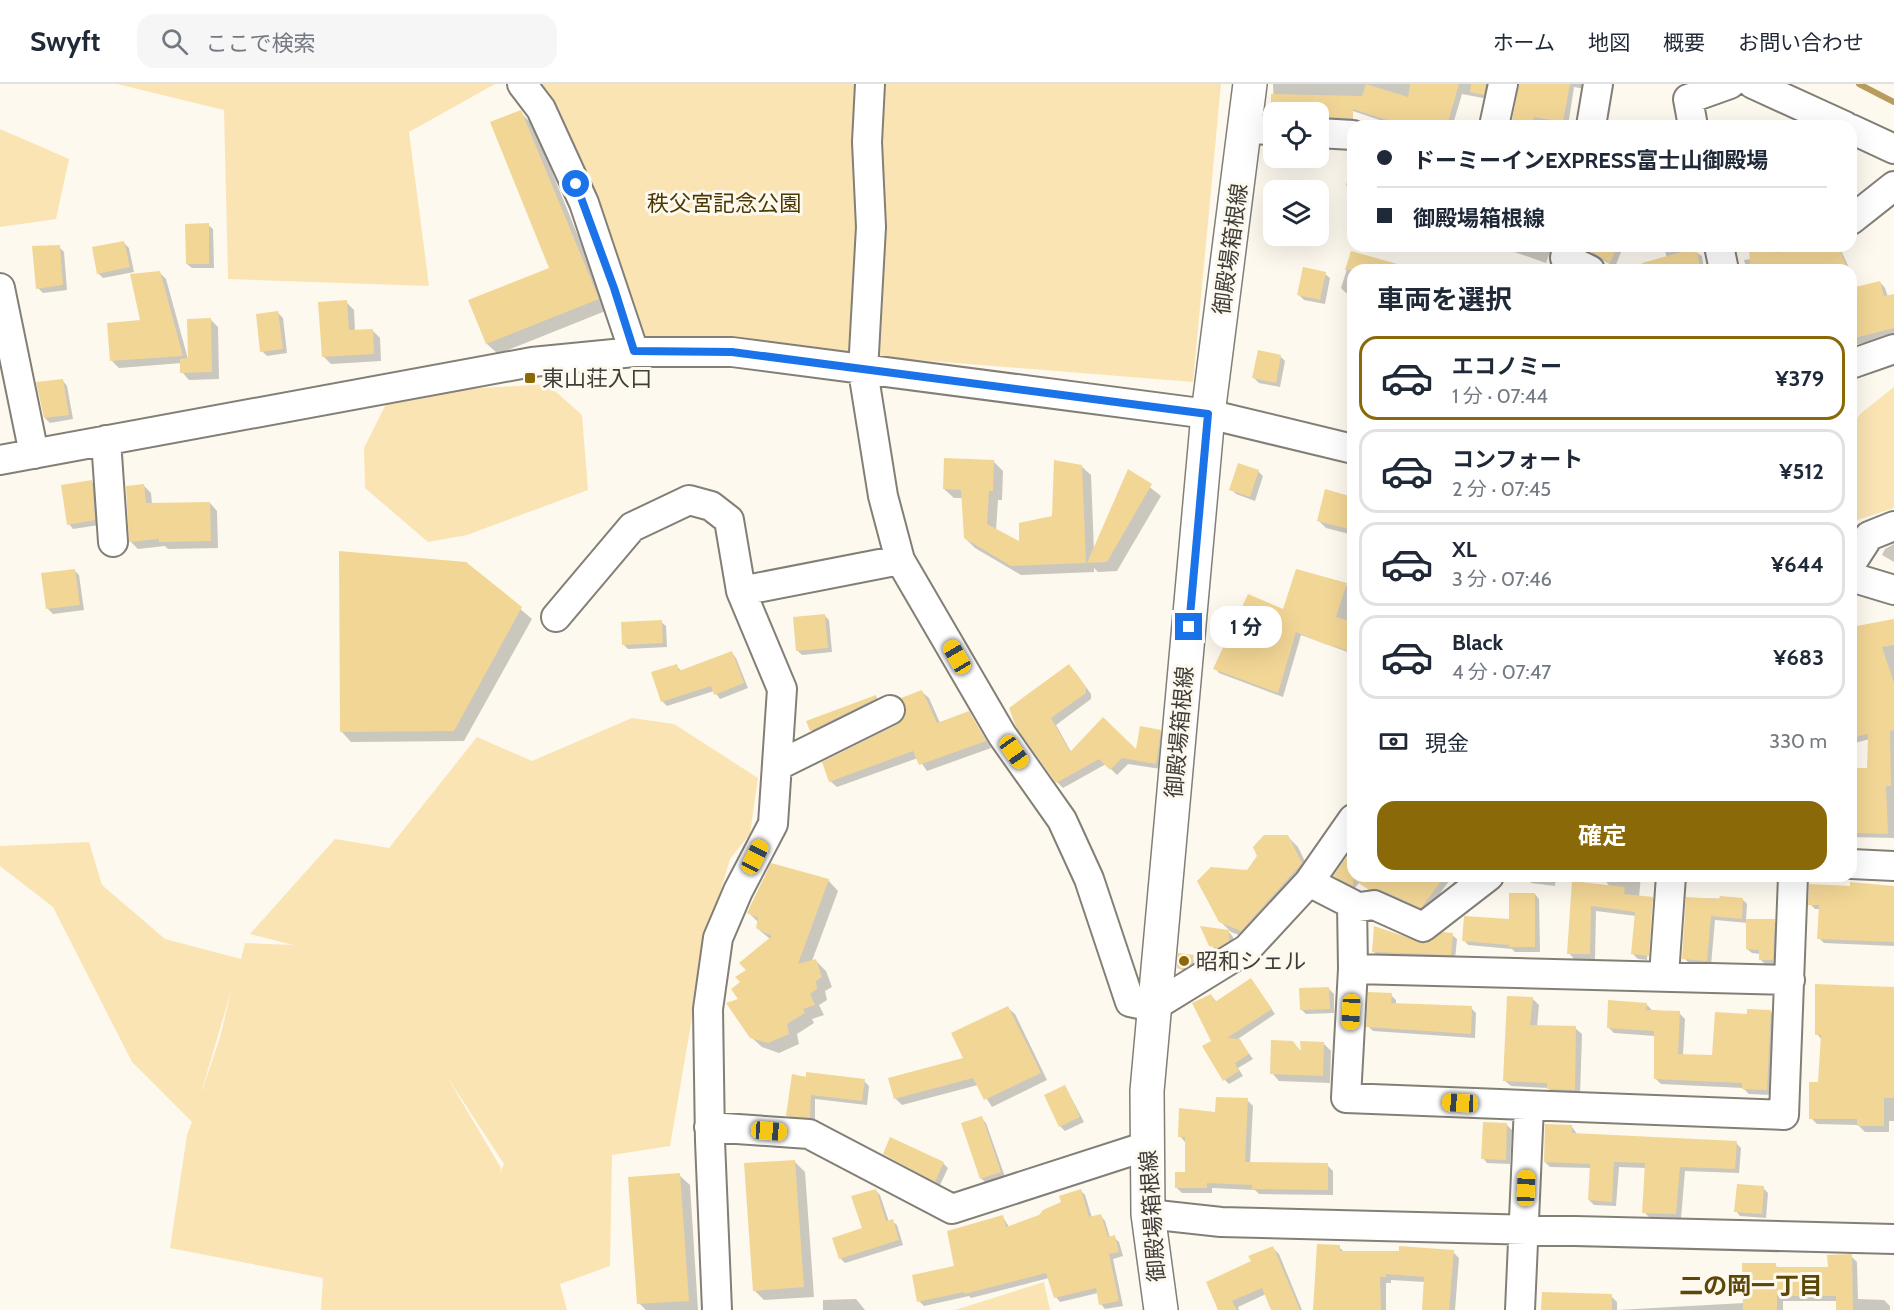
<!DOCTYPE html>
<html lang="ja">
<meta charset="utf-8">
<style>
body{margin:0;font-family:Cabin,"Noto Sans JP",sans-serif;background:#f6f6f7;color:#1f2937;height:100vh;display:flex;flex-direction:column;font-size:22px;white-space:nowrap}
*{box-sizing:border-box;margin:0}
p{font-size:20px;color:#747a83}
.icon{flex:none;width:33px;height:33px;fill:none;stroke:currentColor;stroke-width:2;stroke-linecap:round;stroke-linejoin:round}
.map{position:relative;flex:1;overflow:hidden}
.details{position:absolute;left:1347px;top:180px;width:510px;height:618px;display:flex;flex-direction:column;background:#fff;border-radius:18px;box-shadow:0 6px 24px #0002}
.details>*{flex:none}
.guide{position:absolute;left:1347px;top:36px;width:510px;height:132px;border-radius:18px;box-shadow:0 6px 24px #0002;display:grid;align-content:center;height:132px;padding:0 30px;background:#fff}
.controls{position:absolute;left:1263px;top:18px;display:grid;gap:12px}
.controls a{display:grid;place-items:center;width:66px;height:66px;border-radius:12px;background:#fff;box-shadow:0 6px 24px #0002;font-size:30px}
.end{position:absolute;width:27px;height:27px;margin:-14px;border:8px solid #1a73e8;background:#fff;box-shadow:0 0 0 3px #fff}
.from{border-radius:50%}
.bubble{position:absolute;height:42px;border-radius:18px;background:#fff;box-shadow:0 6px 24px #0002;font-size:20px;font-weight:700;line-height:42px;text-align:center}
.car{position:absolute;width:18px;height:36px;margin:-18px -9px;border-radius:8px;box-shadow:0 0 4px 2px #0007;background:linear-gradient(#f5c518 24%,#345 0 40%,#f5c518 0 76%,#345 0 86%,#f5c518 0)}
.guide b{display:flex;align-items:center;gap:21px;height:57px;font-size:22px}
.guide b+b{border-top:2px solid #e0e1e3}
.guide i{width:15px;height:15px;background:#1f2937}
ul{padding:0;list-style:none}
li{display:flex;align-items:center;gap:18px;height:84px;margin:0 12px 9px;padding:0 18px;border:3px solid #e0e1e3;border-radius:18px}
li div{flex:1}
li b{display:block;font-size:22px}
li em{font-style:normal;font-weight:700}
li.on{border-color:#8a6908}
li>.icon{width:54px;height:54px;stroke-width:1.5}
h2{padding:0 30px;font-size:27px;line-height:72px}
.pay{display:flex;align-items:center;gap:15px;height:66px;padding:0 30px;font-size:22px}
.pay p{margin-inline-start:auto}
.button{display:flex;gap:12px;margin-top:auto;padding:12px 30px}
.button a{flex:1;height:69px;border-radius:18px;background:#8a6908;color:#fff;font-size:24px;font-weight:700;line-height:69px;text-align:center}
header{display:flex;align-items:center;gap:36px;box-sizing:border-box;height:84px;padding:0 30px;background:#fff;border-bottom:2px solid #e0e1e3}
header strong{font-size:28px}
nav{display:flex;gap:33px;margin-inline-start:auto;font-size:21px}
.search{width:420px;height:54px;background:#f6f6f7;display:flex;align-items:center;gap:15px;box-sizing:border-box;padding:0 21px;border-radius:18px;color:#747a83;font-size:22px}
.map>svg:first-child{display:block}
.green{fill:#fae4b4;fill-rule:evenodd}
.shadow{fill:#0003}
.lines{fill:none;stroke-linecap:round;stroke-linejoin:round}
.stream{stroke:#b79c5e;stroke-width:6}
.building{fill:#f2d696}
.minor-casing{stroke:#837f77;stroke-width:32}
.major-casing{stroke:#837f77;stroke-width:36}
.minor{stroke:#fff;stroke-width:28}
.major{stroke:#fff;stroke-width:33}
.route{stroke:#1a73e8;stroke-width:8}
.poi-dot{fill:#8a6908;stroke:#fdf9ef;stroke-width:2}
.labels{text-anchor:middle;stroke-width:6;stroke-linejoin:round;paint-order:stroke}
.park-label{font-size:22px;fill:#4b3802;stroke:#fdf9ef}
.street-label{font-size:22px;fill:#3f3d39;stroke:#fdf9ef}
.poi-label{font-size:22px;fill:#3f3d39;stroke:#fdf9ef;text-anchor:start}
.neighbourhood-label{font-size:24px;font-weight:bold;fill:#5d4708;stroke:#fdf9ef}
</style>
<header>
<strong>Swyft</strong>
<div class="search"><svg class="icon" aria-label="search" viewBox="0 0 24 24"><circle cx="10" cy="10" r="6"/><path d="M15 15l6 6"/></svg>ここで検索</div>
<nav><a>ホーム</a><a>地図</a><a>概要</a><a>お問い合わせ</a></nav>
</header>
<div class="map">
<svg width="1894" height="1226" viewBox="0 0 1894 1226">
<rect width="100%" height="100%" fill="#fdf9ef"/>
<path class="green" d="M117,0H495L409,48L429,202L228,195L224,26Z
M540,0H1221L1193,298L645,254L594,109Z
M0,45L69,75L56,135L0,143Z
M547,300L582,331L588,406L467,451L428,458L365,404L364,364L389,314L450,306Z
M1894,303V424L1851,438V344L1860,330Z
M632,634L674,640L758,694L750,750L730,775L704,864L670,1062L612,1071L610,1182L560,1200L567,1226H321L323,1194L170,1164L187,1051L192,1038L132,978L53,823L0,782V762L89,758L102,801L165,855L241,875L245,859L293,861L250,850L335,755L389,764L477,653L532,677ZM232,904L220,953L202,1007V1006ZM446,991L504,1080L499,1091L501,1084Z
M1044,1198L1050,1226H955Z"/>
<path class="shadow" d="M1273,0H1492L1488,15L1462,10L1454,37L1467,42H1397L1353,27V38H1318V28L1274,30Z
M1521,0H1586L1585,5L1574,3L1568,42H1511Z
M520,28L533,41L608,226L498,270L487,260L470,217L551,184Z
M1353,81V107L1346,101Z
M208,141L213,145L214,184H192L187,180Z
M124,159L129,164L134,188L103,194L98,189Z
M1497,162H1552L1546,179Z
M1590,162H1617L1622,166L1615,183L1594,171L1589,166Z
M1664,162H1693L1694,167L1702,172L1704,186H1632L1631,183L1667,175Z
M1763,162H1775L1779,170L1797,162H1839L1850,186H1747L1744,176L1751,175Z
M59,163L64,168L67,206L43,209L38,204Z
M1352,169L1398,186H1353V211L1346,209L1341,204Z
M159,188L166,195L188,275L211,236L218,243L219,295L189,296L182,288V279L119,284L112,277L141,237Z
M1325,190L1330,194L1325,220L1304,216L1299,211Z
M1880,198L1885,204L1888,213L1894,211V251L1851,262V220Z
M346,218L354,226L355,247L372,246L380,254L381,277L331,280L323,272Z
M278,229L283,234L287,269L267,272L262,267Z
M1281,273L1285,277L1280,303L1259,299L1254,294Z
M63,297L67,302L73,335L50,339L45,334Z
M994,378L1003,387L1002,416H998L996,447L1021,460L1054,433L1081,382L1091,391L1094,467L1129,387L1161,412L1117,487L1098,488L1094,484V488L1021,491L975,464L965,454L963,414H954L944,405Z
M1258,387L1263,392L1255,417L1236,410L1231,405Z
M92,398L96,402L99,441L73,445L69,440Z
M143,401L151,409L152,420L210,419L217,427L218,464L168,465L165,462L138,465L131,458Z
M1353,414V451L1326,444L1318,436Z
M1894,460V478L1882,471L1885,465Z
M466,479L532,535L464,657L351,658L341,647Z
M74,486L79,491L84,526L53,530L48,525Z
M1297,487L1353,503V570L1301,551L1283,613L1219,589L1215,584L1284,527Z
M824,531L829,536L832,568L802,571L797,566Z
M1894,536V754L1851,753V689L1868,685L1870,655L1851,660V582Z
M661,538L666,542L667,563L628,565L624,561Z
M732,569L736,574L748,604L720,615L714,607L667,622L663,618L653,589L676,581L682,588Z
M1075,588L1091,610V615L1056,641L1071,668L1137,669L1160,647L1166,653L1161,685L1128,680L1117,691L1106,680L1063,704L1057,698L1018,642Z
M922,608L929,614L940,639L969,629L991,664L927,687L918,674L837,703L830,697L899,642Z
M876,613L883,620L819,654L811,646L808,637Z
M1287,752L1298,763L1311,790L1252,856L1231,848L1220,837L1248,788Z
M1353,766V792H1471L1459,802L1450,796L1426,828L1387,810L1374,809L1359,799L1355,804L1340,796L1335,792Z
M1527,792H1556L1555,802L1531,799Z
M1602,792H1641L1639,813L1652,814L1658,820L1654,877L1650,876L1654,817H1651L1647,876L1638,875L1633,870L1636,832L1596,827L1595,875H1574L1569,869L1573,798L1610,803Z
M828,796L838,807L812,877L815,876L826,887L832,903L825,907L827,916L819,921L824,931L812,935L814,939L797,950L799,960L779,969L762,963L751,953L740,916L742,899L770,855L757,844L759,839L748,828Z
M1894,805V862L1824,859L1819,854L1821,825H1815L1810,820Z
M1535,810L1539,815L1540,868H1515L1512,865L1468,861L1464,856L1510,837Z
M1687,814L1742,815L1747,820L1746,836L1774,837L1779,842L1778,880H1765L1760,875V870L1752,869L1747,865L1748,839L1715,836L1711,881L1689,879L1684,874Z
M1229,848L1233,853V862L1223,868L1216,866L1211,861Z
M1452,851L1457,855L1455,875L1378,872L1373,867L1425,861Z
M1193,873L1194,881L1185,887L1178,884Z
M1251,896L1275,930L1238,955L1253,975L1238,984L1243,992L1229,1000L1225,996L1213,957L1211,911L1217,919Z
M1894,904V1037H1889V1048H1865L1858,1041L1817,1040L1811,1034L1820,1000L1822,956L1817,950Z
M1329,905L1334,910V929L1306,930L1301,925Z
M1391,911L1396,916V921L1471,924L1476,929L1475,954L1373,947L1368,942Z
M1533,915L1539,921L1537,943L1575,944L1582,950L1580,1012L1555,1011L1548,1004L1511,1002L1504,996Z
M1646,920L1652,926L1679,929L1685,935L1683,971L1713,973L1771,928L1777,934L1772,1011L1749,1010L1743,1004L1661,1000L1655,994V952L1614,949L1608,943Z
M1008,924L1015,930L1047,996L992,1023L978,1001L902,1021L895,1014L966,975Z
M1292,958L1302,968L1323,959L1331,967L1330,999L1279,997L1272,989Z
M793,992L864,997L869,1002L867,1021L815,1015V1038L793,1036L788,1031Z
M1065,1002L1084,1038L1065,1047L1060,1042Z
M1247,1016L1253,1022L1250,1080L1327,1081L1333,1087V1111L1259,1110L1255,1106L1212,1104V1109H1182L1176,1103L1187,1089L1185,1058L1180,1052Z
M981,1034L986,1039L1005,1093L986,1099L981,1094Z
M1507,1041L1512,1046L1510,1080L1487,1079L1483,1074Z
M1572,1043L1577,1050L1736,1059L1741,1064L1739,1089L1685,1087L1681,1134L1649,1133L1644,1128L1646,1084L1619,1083L1616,1122L1594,1121L1589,1116L1591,1084L1550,1083L1545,1078Z
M884,1070L943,1079L948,1084L940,1101Z
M794,1077L805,1088L814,1213L764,1216L754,1206Z
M679,1091L690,1101L698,1226H646L639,1219Z
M1763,1104L1768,1109L1766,1134L1740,1132L1736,1127Z
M875,1106L880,1111L889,1138L892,1137L897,1141L903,1161L845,1179L840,1174L864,1145Z
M1080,1106L1085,1111L1092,1134L1101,1132L1105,1137L1110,1154L1114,1153L1119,1158L1123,1172L1113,1175L1123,1222L1105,1225L1101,1220L1098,1209L1060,1218L1056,1213L1049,1194L971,1214L969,1212L924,1222L919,1217L1003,1133L1009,1143L1040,1133Z
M1272,1163L1279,1170L1302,1226H1273L1266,1210L1238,1223L1239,1226H1220L1253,1178Z
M1339,1163L1345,1169L1453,1168L1459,1174L1455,1226H1423L1425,1198L1391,1196V1199H1386V1226H1315Z
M1851,1172L1857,1178L1858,1215L1884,1216L1890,1222V1226H1837V1217H1783V1226H1543L1611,1212L1617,1218V1226L1744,1219L1775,1181L1779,1185L1829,1184Z
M856,1215L865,1226H823V1216Z"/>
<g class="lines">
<path class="stream" d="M1859,0L1894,18"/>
</g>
<path class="building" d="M1366,0L1408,13L1410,0H1459L1447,42H1405L1353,25V34L1324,33V28H1271V10L1362,12Z
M1471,0H1486L1484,11L1470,8Z
M1519,0H1570L1563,38L1534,33L1532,42H1511Z
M521,26L599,215L486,260L468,216L549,184L490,38Z
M209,139V180H186L185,140Z
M124,157L130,183L97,190L92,163Z
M60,161L63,201L36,205L32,162Z
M1583,162H1617L1610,179Z
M1758,162H1774L1776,169L1793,162H1838L1848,186H1740L1750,180L1749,165Z
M1696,164L1701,186H1643L1642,179Z
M1351,167L1401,181V186H1345Z
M1303,183L1326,188L1320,216L1297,211Z
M160,187L183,272L110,277L107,239L140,236L130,190Z
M1880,197L1884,212L1894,210V244L1851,255V204Z
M347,216L349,246L373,245L374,270L322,273L318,218Z
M278,227L283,265L260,268L256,230Z
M211,234L212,288L180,289V275L188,274L187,235Z
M1258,266L1281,271L1276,299L1252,294Z
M63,295L69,331L44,334L36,298Z
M944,374L994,376L993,407H989L987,440L1019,457V439L1052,432L1054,376L1082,381L1086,479L1011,482L964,454L961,406L943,405Z
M1238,379L1259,386L1250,413L1229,406Z
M1128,385L1152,400L1107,478L1087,479Z
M92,396L95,436L67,441L61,401Z
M144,400L146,419L210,418L211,457L159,458V455L129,458L126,402Z
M1325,405L1353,413V446L1317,437Z
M339,467L466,478L522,523L454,647L340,648Z
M75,485L80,521L46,525L41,489Z
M1296,485L1347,499L1336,533L1353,538V568L1322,559L1296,548L1278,609L1213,585L1248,510L1283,525Z
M825,530L828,564L796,567L793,533Z
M1894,535V561L1882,563L1894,599V646L1890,647L1891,702H1886L1888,750L1851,749V684H1867L1868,650L1851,654V543Z
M662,536L663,559L622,561L621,538Z
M732,567L744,599L714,611L711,602L661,618L651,588L677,580L679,587Z
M1069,580L1086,603V609L1051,634L1070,668L1103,633L1136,665L1140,642L1161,646L1156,680L1122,674L1110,686L1099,675L1056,699L1016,643L1009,624Z
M922,606L937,639L969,627L986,657L919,681L913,667L829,698L822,678L898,640L906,628L901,614Z
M876,611L877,614L810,647L806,637Z
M1264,751H1288L1302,779L1241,847L1219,838L1197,797L1211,783L1247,786L1257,772L1253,763Z
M1348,771L1353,775V792H1445L1421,824L1381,806L1368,805L1353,795V802L1333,792Z
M771,779L829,795L798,880L816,875L822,893L816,897L817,905L810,910L815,921L803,925L805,929L787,940L789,950L768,959L750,954L726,919L738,915L731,905L740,898L735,893L746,886L739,879L772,852L756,844L758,834L747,829Z
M1572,797L1625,803L1624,810L1653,813L1649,872L1631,870L1635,828L1591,822L1590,870H1567Z
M1850,798L1894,802V858L1817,855L1819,821H1808L1809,800L1850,802Z
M1509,809H1535V863H1509V861L1462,857L1464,832L1509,835Z
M1720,812L1743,814L1742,835L1711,832L1707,877L1682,875L1686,813L1719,815Z
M1746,835H1775L1773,876H1759V866L1746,865Z
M1200,842L1229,846V857L1218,864L1209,862Z
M1374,842L1424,859L1443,848L1453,849L1451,871L1372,868Z
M1178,869L1194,871L1192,879L1183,885L1177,884Z
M1251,894L1272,925L1227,954L1240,955L1249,970L1235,979L1239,987L1223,997L1202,962L1211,957L1192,919L1211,910L1215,918Z
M1815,900L1894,903V1014H1884V1042H1857V1035H1809V998H1818L1821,951H1815Z
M1329,903L1330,925L1300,926L1299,904Z
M1368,908L1392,909L1391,919L1472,922L1471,950L1366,943Z
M1507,912L1533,913L1530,941L1576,942L1575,1006L1547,1005V999L1503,997Z
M1608,916L1647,919L1646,926L1680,927L1678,970L1712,971L1715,928L1747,930V925L1771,926L1767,1006L1742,1005V999L1654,995V947L1607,944Z
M1008,922L1041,989L984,1016L973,994L894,1015L888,994L963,974L951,949Z
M1271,956L1293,957L1301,968L1300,957L1324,958L1323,992L1270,990Z
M806,988L865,995L862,1017L811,1011L810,1034L786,1032L792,990L806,993Z
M1065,1001L1080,1033L1059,1043L1044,1011Z
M1216,1013L1248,1014L1245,1078L1328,1079V1106L1252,1105V1101L1207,1099V1104H1175V1088H1185V1053H1178L1179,1024L1215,1028Z
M982,1032L1001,1088L980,1095L961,1039Z
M1483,1038L1507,1039L1506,1076L1481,1075Z
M1545,1040L1572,1041V1049L1737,1057L1735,1085L1680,1083L1676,1130L1642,1129L1645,1079L1614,1078L1612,1118L1588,1116L1590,1080L1544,1078Z
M890,1053L944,1078L935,1098L883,1070Z
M795,1076L804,1203L753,1207L744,1079Z
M680,1089L689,1217L637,1220L628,1093Z
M1737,1100L1764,1102L1762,1130L1734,1128Z
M876,1105L886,1137L893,1135L899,1156L839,1175L832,1154L862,1144L851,1112Z
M1081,1105L1089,1133L1101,1130L1108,1153L1115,1151L1119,1168L1109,1170L1119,1217L1099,1221L1096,1204L1054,1214L1046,1189L964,1210V1208L917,1218L912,1191L954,1182L947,1147L1003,1131L1006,1143L1039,1131L1043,1126L1061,1118L1059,1112Z
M1317,1160L1340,1161V1167H1399V1162L1454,1166L1449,1226H1422L1424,1193L1386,1190V1193H1380L1381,1226H1313Z
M1273,1162L1300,1226H1271L1262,1204L1232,1217L1237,1226H1218L1206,1198L1251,1177L1248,1172Z
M1852,1170L1853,1226H1836V1212H1777V1226H1743L1742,1179H1776V1183H1828L1827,1171Z
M1542,1208L1612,1210V1226H1541Z"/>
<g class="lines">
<defs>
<path id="minor" d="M522,0L541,25L584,119L634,268
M870,0L867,58L871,143L863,287L883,412L900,476L1002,651L1062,736L1089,795L1130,918L1153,923L1247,865L1309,798L1353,735
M1753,0L1845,42
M1494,42L1503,0
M1591,42L1598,0
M1693,42L1688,15L1730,0
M1246,45L1274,46
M1851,45L1894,65
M1318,49L1353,51
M1851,136L1894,102
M1567,162L1565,174L1590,186
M1719,162L1724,186
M0,204L34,370
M1851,280L1894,265
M106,356L113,458
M0,376L532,278L634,268H732L1208,330L1353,365
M1851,480L1869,452L1894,442
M1851,493L1894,506
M741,507L900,476
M556,533L632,443L689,416L711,422L729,436L741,507L782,605L773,740L738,807L718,854L708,925L710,1057L717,1226
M777,682L890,626
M1851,780L1894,782
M1309,798L1352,820L1353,885L1346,1014L1784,1031L1793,792
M1352,824L1374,821L1423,843L1489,792
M1353,885L1790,896
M1664,891L1671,792
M709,1043L809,1050L952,1125L1147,1062
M1148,1130L1221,1138L1894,1155
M1520,1226L1529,1022"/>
<path id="major" d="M1161,1226L1148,1130L1147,1007L1208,330L1250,0"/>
</defs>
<use href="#minor" class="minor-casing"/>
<use href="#major" class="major-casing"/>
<use href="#minor" class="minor"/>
<use href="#major" class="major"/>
</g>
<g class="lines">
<path class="route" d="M576,100L614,204L634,267L732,268L1208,330L1189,543"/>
</g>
<g class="poi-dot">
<rect x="524" y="288" width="12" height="12" rx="3"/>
<circle cx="1184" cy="877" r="6"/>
</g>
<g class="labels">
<g class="park-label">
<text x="724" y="127">秩父宮記念公園</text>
</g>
<g class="street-label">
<text transform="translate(1230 165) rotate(-82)" y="8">御殿場箱根線</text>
<text transform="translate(1179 648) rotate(-85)" y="8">御殿場箱根線</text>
<text transform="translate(1152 1132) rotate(-94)" y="8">御殿場箱根線</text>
</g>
<g class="poi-label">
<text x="542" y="302">東山荘入口</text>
<text x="1196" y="885">昭和シェル</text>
</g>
<g class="neighbourhood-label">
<text x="1751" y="1210">二の岡一丁目</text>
</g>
</g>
</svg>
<div class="controls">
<a><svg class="icon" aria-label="locate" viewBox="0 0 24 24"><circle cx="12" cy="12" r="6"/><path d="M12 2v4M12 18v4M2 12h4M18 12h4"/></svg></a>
<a><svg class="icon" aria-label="layers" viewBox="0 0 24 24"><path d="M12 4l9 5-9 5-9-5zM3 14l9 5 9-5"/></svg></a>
</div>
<i class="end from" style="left:576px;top:100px"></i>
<i class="end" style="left:1189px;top:543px"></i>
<div class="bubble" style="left:1210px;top:522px;width:72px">1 分</div>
<i class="car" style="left:957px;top:573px;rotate:330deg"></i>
<i class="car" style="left:1014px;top:668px;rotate:145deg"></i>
<i class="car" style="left:755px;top:773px;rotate:27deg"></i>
<i class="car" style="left:1351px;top:928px;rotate:183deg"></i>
<i class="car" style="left:1460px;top:1019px;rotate:273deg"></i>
<i class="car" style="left:769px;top:1047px;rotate:94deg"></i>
<i class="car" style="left:1526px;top:1104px;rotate:2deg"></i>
<div class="guide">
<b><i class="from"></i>ドーミーインEXPRESS富士山御殿場</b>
<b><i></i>御殿場箱根線</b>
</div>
<section class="details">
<h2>車両を選択</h2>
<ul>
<li class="on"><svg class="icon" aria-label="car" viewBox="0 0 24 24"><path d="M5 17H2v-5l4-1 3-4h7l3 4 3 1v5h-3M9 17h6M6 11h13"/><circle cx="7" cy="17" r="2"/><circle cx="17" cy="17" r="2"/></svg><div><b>エコノミー</b><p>1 分 · 07:44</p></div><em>¥379</em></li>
<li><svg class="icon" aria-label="car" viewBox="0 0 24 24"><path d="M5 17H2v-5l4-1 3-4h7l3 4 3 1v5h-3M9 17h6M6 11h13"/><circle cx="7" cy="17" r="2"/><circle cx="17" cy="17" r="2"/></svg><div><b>コンフォート</b><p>2 分 · 07:45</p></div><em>¥512</em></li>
<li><svg class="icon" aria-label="car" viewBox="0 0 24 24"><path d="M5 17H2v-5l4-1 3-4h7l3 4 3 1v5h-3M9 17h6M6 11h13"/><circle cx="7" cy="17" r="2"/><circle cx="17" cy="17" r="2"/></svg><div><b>XL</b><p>3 分 · 07:46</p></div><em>¥644</em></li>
<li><svg class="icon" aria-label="car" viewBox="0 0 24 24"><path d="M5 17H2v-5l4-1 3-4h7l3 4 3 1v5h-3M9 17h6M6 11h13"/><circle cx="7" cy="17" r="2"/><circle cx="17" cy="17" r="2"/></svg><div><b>Black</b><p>4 分 · 07:47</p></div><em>¥683</em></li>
</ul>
<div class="pay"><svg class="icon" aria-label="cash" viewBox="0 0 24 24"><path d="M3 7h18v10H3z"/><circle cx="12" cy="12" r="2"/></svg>現金<p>330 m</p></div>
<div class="button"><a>確定</a></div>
</section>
</div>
